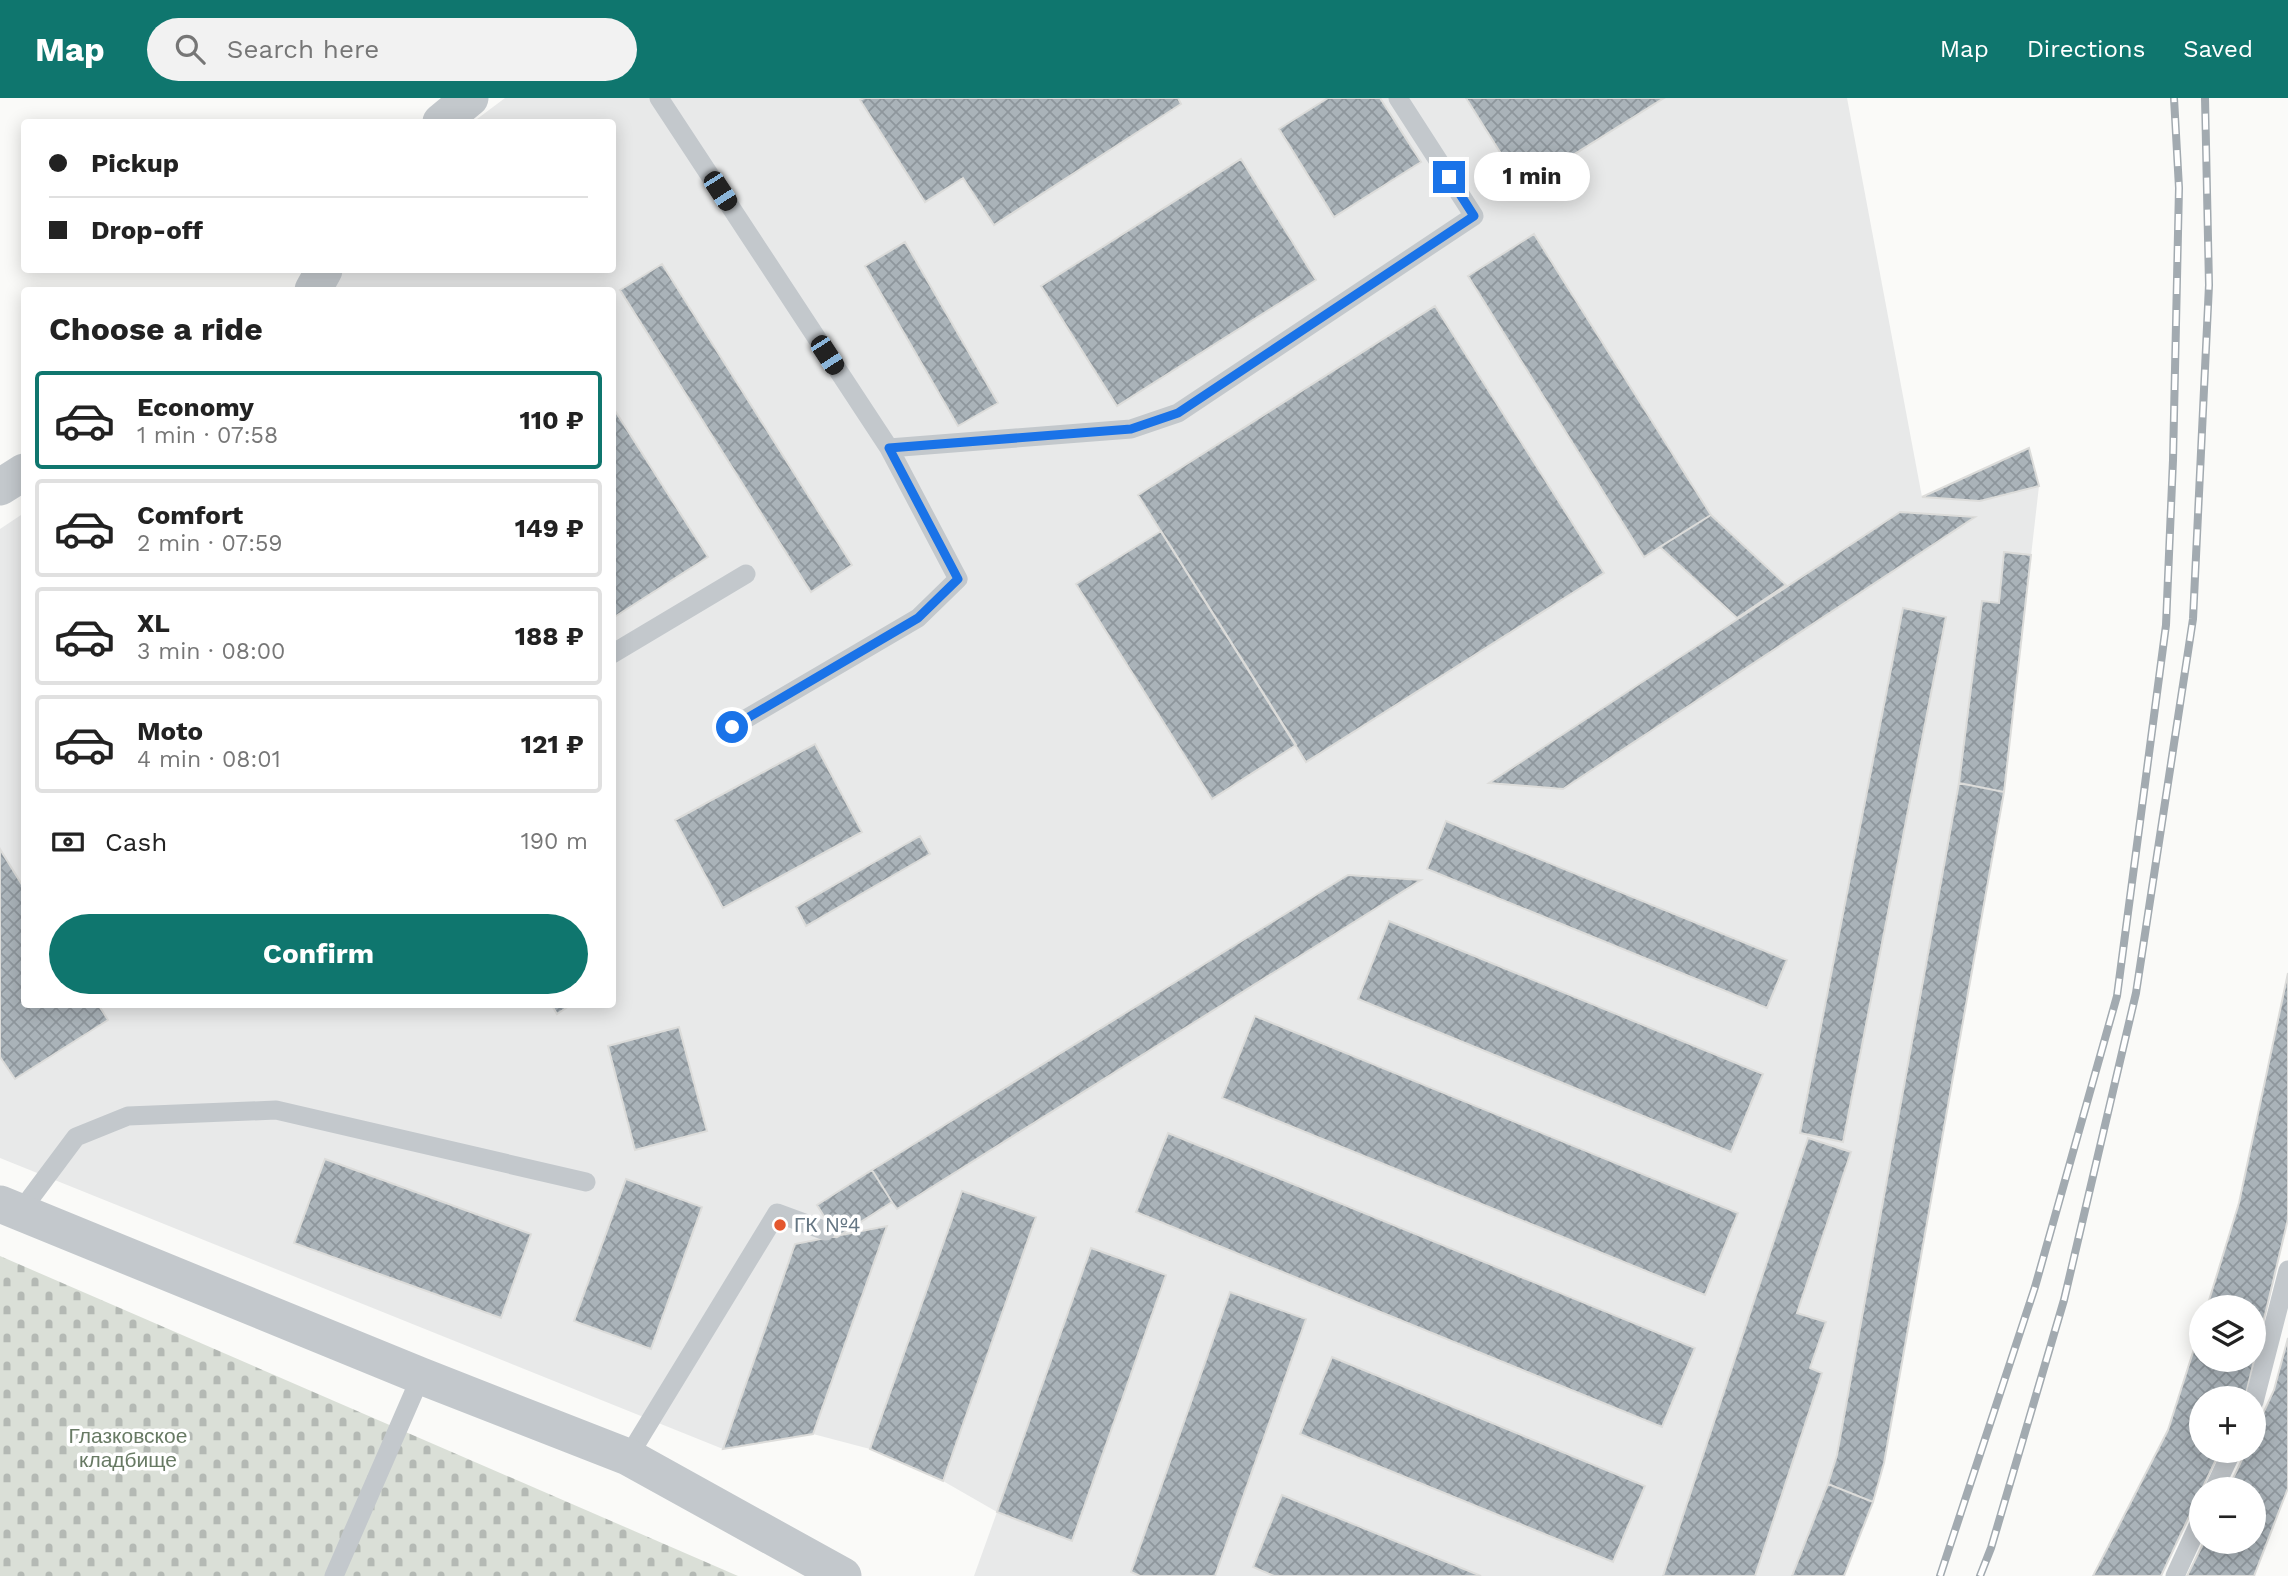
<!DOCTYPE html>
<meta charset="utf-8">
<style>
body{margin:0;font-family:"Work Sans",sans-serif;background:#f2f2f2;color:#222;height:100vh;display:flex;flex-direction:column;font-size:26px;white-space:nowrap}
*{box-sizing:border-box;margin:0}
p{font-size:23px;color:#767676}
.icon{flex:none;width:38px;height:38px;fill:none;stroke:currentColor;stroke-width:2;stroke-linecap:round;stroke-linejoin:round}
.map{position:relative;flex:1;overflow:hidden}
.panel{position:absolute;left:21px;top:189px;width:595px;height:721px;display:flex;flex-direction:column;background:#fff;border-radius:7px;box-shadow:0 4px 18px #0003}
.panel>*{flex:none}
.guide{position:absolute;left:21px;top:21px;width:595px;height:154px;border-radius:7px;box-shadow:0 4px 18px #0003;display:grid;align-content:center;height:154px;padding:0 28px;background:#fff}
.buttons{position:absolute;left:2189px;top:1197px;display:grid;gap:14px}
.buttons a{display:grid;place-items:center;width:77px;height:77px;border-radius:50%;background:#fff;box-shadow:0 4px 18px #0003;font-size:35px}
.end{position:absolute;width:32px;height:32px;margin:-16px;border:9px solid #1a73e8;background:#fff;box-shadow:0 0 0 4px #fff}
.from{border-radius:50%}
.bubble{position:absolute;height:49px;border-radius:24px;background:#fff;box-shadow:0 4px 18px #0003;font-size:23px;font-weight:700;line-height:49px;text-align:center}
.car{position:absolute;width:21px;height:42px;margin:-21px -10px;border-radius:9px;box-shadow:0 0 5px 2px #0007;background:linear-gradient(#222 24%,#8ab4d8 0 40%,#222 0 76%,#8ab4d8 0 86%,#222 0)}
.guide b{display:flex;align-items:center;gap:24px;height:66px;font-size:26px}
.guide b+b{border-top:2px solid #e0e0e0}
.guide i{width:18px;height:18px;background:#222}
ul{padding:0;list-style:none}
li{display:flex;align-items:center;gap:21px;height:98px;margin:0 14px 10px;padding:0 14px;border:4px solid #e0e0e0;border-radius:7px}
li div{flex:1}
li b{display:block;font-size:26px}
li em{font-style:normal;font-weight:700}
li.selected{border-color:#0f766e}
li>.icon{width:63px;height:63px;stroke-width:1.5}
h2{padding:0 28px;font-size:32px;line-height:84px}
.pay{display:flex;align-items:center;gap:18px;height:77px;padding:0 28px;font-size:26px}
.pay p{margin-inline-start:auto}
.cta{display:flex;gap:14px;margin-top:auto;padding:14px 28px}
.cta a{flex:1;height:80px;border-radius:42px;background:#0f766e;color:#fff;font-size:28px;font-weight:700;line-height:80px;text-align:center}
header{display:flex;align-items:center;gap:42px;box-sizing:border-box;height:98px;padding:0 35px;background:#0f766e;color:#fff}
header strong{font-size:33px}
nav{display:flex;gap:38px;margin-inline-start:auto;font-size:24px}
.search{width:490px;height:63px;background:#f2f2f2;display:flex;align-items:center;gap:18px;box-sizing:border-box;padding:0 24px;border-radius:38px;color:#767676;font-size:26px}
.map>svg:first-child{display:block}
.built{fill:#e8e9e9}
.cemetery{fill:url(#cemetery-stones)}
.building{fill:url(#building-cross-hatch);stroke:#dcdcda;stroke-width:2}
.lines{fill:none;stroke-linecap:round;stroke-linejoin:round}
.service{stroke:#c3c8cc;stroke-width:19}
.minor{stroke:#c3c8cc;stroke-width:37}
.rail-casing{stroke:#a2aab0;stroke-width:8}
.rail{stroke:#fff;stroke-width:5;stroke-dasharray:16;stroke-linecap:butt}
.route{stroke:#1a73e8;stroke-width:9}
.poi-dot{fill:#e4572e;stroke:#fff;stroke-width:2.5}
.labels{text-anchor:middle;stroke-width:7;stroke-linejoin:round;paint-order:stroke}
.poi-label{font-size:21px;fill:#657683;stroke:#fff;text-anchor:start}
.park-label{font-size:21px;fill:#687a64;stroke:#fff}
</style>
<header>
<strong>Map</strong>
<div class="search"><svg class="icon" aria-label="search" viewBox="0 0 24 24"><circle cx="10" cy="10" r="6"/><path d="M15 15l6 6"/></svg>Search here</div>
<nav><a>Map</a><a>Directions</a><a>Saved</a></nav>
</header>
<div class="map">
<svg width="2288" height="1478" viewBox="0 0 2288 1478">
<defs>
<pattern id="cemetery-stones" width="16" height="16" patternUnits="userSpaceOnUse" patternTransform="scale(1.75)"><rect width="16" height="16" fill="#dadfd7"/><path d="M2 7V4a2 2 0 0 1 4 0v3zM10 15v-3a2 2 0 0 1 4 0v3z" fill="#b4b9b4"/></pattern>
<pattern id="building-cross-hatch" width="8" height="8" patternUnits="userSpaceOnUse" patternTransform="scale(1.75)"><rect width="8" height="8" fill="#aab3b9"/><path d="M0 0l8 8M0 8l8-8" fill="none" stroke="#8e969c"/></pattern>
</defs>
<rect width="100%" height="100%" fill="#fafaf8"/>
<path class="built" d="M505,0H1847L1922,399L2029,350L2039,388L2004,694L1873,1404L1844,1478H974L997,1414L943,1383L870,1351L813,1336L723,1351L0,1060V431L24,415V906H612V192H307L321,172H612V24H473Z"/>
<path class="cemetery" d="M0,1158L738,1478H0Z"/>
<path class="building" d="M864,0H1178L1181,6L994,127L963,80L925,104L860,2Z
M1328,0H1380L1421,64L1334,119L1279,31Z
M1466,0H1664L1522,89Z
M1241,61L1316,182L1117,308L1041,188Z
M1534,136L1711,417L1644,459L1468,178Z
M905,144L998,305L958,328L865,168Z
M662,166L852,467L811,494L620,192Z
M1435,208L1604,475L1306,664L1138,397Z
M612,308L708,459L616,518L612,513Z
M2029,350L2039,388L1980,403L1922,399Z
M1900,414L1975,419L1563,691L1489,685Z
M1711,417L1786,487L1737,520L1660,449Z
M1161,433L1296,647L1212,701L1076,486Z
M2004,454L2031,457L2004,694L1959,685L1982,503L1999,505Z
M1903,510L1946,519L1843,1044L1800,1035Z
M815,646L862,734L723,810L675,722Z
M1959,685L2004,694L1884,1365L1873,1404L1828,1386L1837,1357Z
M1446,723L1787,862L1767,910L1427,771Z
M920,738L930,756L806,828L796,809Z
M0,751L24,790V906H98L108,922L15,981L0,959Z
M1348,777L1421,782L897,1111L892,1104L872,1072Z
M1389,823L1763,976L1731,1054L1358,901Z
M2288,875V1121L2245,1300H2202V1353H2220L2161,1478H2093L2168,1332L2202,1226V1262H2254V1209H2207L2239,1105Z
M551,906H572L557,916Z
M1255,918L1738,1115L1705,1197L1222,1000Z
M679,929L707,1033L635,1052L608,948Z
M1168,1035L1695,1250L1662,1329L1136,1114Z
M1808,1040L1851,1054L1797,1215L1826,1224L1810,1270L1822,1275L1755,1478H1663Z
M325,1061L531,1136L501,1220L294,1145Z
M872,1072L892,1104L837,1139L817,1107Z
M626,1081L702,1109L651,1251L574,1223Z
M962,1093L1036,1119L943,1383L870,1351Z
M887,1128L813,1336L723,1351L795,1146Z
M1091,1150L1166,1177L1072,1443L997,1414Z
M1230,1194L1306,1221L1215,1478H1140L1131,1474Z
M2288,1240V1390L2254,1478H2187L2204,1444H2254V1391H2228L2246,1353H2254V1335L2274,1292Z
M1332,1259L1645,1388L1613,1464L1300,1336Z
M1828,1386L1873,1404L1844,1478H1792Z
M1282,1397L1481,1478H1274L1253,1469Z"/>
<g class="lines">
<path class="service" d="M659,0L889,350L958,481L918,520L732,629
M889,350L1131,331L1178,315L1474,118L1398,0
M612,556L746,476
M20,1114L76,1039L128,1018L276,1012L586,1084
M2254,1304L2288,1172
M628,1359L777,1115L826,1133
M2214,1391L2232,1353
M334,1478L421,1278
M2175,1478L2202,1419"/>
<path class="minor" d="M441,24L470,0
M313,192L324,172
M0,389L24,374
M0,1106L421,1278L628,1359L843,1478"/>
<defs>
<path id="rail" d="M1940,1478L2035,1189L2117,898L2166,527L2173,362L2179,90L2174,0
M1980,1478L1991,1450L2064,1202L2136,895L2193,521L2209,187L2205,0"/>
</defs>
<use href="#rail" class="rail-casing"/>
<use href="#rail" class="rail"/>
</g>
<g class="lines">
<path class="route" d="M732,629L918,520L958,481L889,350L1131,331L1178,315L1474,118L1449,79"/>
</g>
<circle class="poi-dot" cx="780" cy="1127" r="7"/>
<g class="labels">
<g class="poi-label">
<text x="794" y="1134">ГК №4</text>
</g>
<g class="park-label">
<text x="128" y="1345">Глазковское<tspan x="128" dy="24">кладбище</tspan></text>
</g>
</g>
</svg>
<div class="buttons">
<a><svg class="icon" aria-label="layers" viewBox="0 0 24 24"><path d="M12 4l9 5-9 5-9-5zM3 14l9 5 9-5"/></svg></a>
<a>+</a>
<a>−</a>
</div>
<i class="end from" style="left:732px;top:629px"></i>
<i class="end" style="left:1449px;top:79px"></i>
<div class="bubble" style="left:1474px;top:54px;width:116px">1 min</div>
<i class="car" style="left:720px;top:93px;rotate:147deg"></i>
<i class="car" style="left:827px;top:257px;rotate:147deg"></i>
<div class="guide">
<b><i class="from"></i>Pickup</b>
<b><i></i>Drop-off</b>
</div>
<section class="panel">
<h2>Choose a ride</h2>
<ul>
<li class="selected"><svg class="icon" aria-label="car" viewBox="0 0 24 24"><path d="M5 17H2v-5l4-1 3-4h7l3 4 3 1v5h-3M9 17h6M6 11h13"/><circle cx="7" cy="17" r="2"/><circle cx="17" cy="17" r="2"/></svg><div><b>Economy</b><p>1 min · 07:58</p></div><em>110 ₽</em></li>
<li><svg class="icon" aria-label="car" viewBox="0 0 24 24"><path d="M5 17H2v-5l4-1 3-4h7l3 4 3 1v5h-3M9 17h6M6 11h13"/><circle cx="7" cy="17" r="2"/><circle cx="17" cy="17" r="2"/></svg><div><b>Comfort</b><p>2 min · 07:59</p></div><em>149 ₽</em></li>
<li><svg class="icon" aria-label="car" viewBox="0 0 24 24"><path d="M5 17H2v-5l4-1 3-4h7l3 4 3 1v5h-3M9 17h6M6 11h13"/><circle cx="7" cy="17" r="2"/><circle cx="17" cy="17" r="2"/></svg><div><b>XL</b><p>3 min · 08:00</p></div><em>188 ₽</em></li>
<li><svg class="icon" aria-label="car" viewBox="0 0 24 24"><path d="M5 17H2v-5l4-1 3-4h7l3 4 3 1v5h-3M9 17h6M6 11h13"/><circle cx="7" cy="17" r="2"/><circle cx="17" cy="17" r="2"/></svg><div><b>Moto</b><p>4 min · 08:01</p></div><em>121 ₽</em></li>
</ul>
<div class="pay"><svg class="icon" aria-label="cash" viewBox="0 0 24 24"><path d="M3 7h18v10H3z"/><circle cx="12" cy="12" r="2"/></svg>Cash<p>190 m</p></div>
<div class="cta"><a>Confirm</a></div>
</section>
</div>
